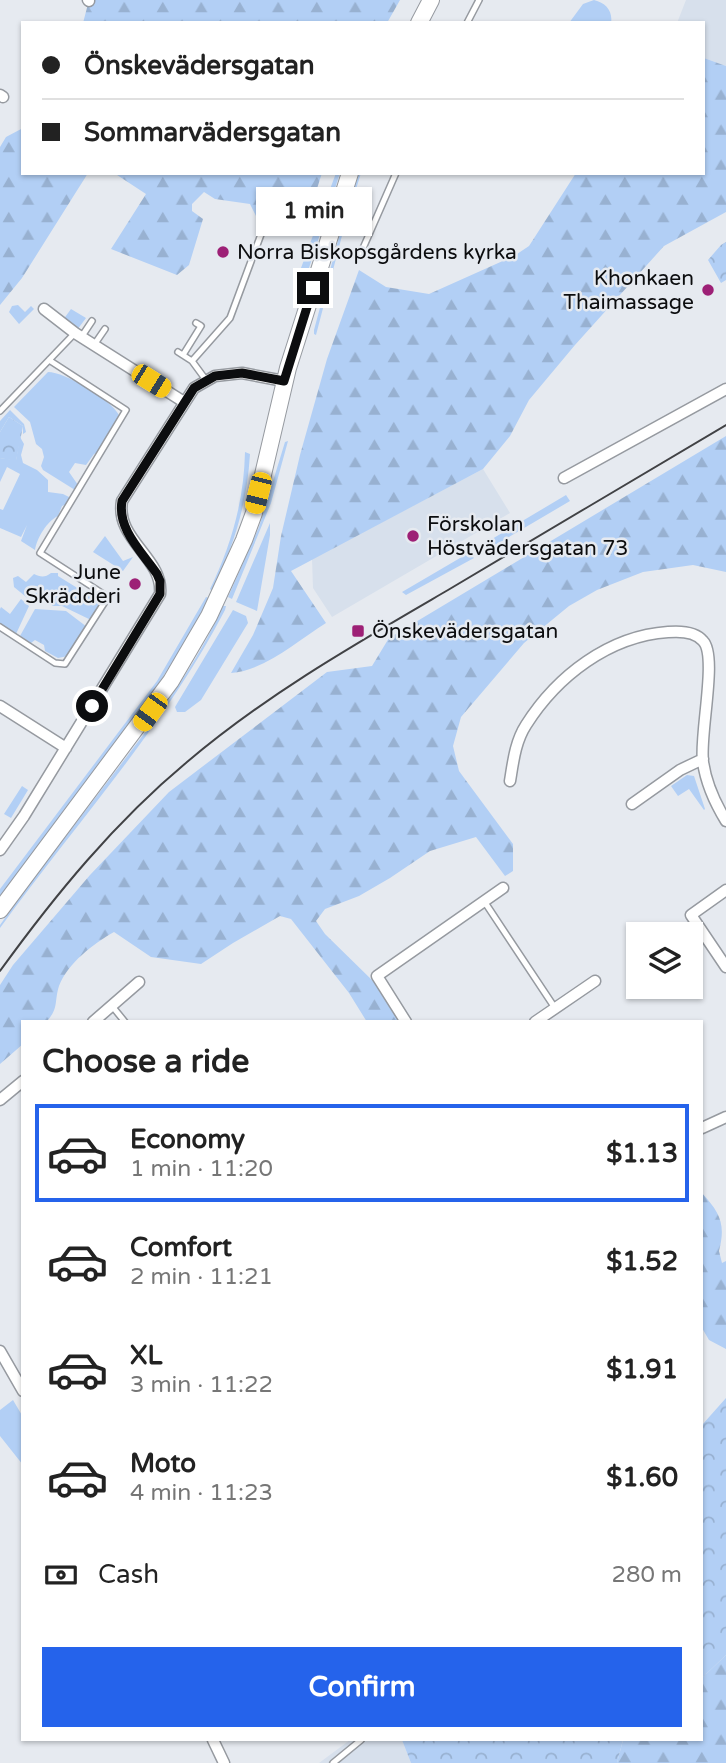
<!DOCTYPE html>
<meta charset="utf-8">
<style>
body{margin:0;font-family:"Varela Round",sans-serif;background:#f6f6f6;color:#222;height:100vh;display:flex;flex-direction:column;font-size:26px;white-space:nowrap}
*{box-sizing:border-box;margin:0}
p{font-size:23px;color:#767676}
.icon{flex:none;width:38px;height:38px;fill:none;stroke:currentColor;stroke-width:2;stroke-linecap:round;stroke-linejoin:round}
.map{position:relative;flex:1;overflow:hidden}
.sheet{position:absolute;left:21px;top:1020px;width:682px;height:721px;display:flex;flex-direction:column;background:#fff;border-radius:0px;box-shadow:0 2px 5px #0004}
.sheet>*{flex:none}
.hud{position:absolute;left:21px;top:21px;width:684px;height:154px;border-radius:0px;box-shadow:0 2px 5px #0004;display:grid;align-content:center;height:154px;padding:0 21px;background:#fff}
.fabs{position:absolute;left:626px;top:922px;display:grid;gap:14px}
.fabs a{display:grid;place-items:center;width:77px;height:77px;border-radius:0px;background:#fff;box-shadow:0 2px 5px #0004;font-size:35px}
.end{position:absolute;width:32px;height:32px;margin:-16px;border:9px solid #0c0d0f;background:#fff;box-shadow:0 0 0 4px #fff}
.from{border-radius:50%}
.bubble{position:absolute;height:49px;border-radius:0px;background:#fff;box-shadow:0 2px 5px #0004;font-size:23px;font-weight:800;line-height:49px;text-align:center}
.car{position:absolute;width:21px;height:42px;margin:-21px -10px;border-radius:9px;box-shadow:0 0 5px 2px #0007;background:linear-gradient(#f5c518 24%,#345 0 40%,#f5c518 0 76%,#345 0 86%,#f5c518 0)}
.hud b{display:flex;align-items:center;gap:24px;height:66px;font-size:26px}
.hud b+b{border-top:2px solid #e0e0e0}
.hud i{width:18px;height:18px;background:#222}
ul{padding:0;list-style:none}
li{display:flex;align-items:center;gap:21px;height:98px;margin:0 14px 10px;padding:0 7px;border:4px solid transparent;border-radius:0px}
li div{flex:1}
li b{display:block;font-size:26px}
li em{font-style:normal;font-weight:800}
li.active{border-color:#2563eb}
li>.icon{width:63px;height:63px;stroke-width:1.5}
h2{padding:0 21px;font-size:32px;line-height:84px}
.pay{display:flex;align-items:center;gap:18px;height:77px;padding:0 21px;font-size:26px}
.pay p{margin-inline-start:auto}
.cta{display:flex;gap:14px;margin-top:auto;padding:14px 21px}
.cta a{flex:1;height:80px;border-radius:0px;background:#2563eb;color:#fff;font-size:28px;font-weight:800;line-height:80px;text-align:center}
.map>svg:first-child{display:block}
.built{fill:#d7e0ec}
.grass{fill:#b2cff5}
.forest{fill:url(#forest-firs)}
.park{fill:url(#park-crowns)}
.lines{fill:none;stroke-linecap:round;stroke-linejoin:round}
.lane-casing{stroke:#969aa0;stroke-width:8}
.street-casing{stroke:#969aa0;stroke-width:13}
.secondary-casing{stroke:#969aa0;stroke-width:18}
.lane{stroke:#fff;stroke-width:5}
.street{stroke:#fff;stroke-width:10}
.secondary{stroke:#fff;stroke-width:16}
.tram{stroke:#414245;stroke-width:2}
.route{stroke:#0c0d0f;stroke-width:9}
.poi-dot{fill:#9d2076;stroke:#e6eaf0;stroke-width:2.5}
.labels{text-anchor:middle;stroke-width:5;stroke-linejoin:round;paint-order:stroke}
.poi-label{font-size:21px;fill:#0c0d0f;stroke:#e6eaf0;text-anchor:start}
</style>
<div class="map">
<svg width="726" height="1763" viewBox="0 0 726 1763">
<defs>
<pattern id="forest-firs" width="22" height="20" patternUnits="userSpaceOnUse" patternTransform="scale(1.75)"><rect width="22" height="20" fill="#b2cff5"/><path d="M5 1l3.5 6h-7zM16 11l3.5 6h-7z" fill="#98b1d1"/></pattern>
<pattern id="park-crowns" width="20" height="18" patternUnits="userSpaceOnUse" patternTransform="scale(1.75)"><rect width="20" height="18" fill="#b2cff5"/><path d="M2 6a3 3 0 1 1 6 0M12 15a3 3 0 1 1 6 0" fill="none" stroke="#98b1d1"/></pattern>
</defs>
<rect width="100%" height="100%" fill="#e6eaf0"/>
<path class="built" d="M686,0H726V66L704,58V23H677Z
M483,469L510,513L332,617L313,588L312,559Z
M350,1740H402L411,1763H319Z"/>
<path class="grass" d="M594,0C606,3 613,11 611,23H569L583,4Z
M336,173H340L309,268L298,288L294,287Z
M359,173H361L344,228L316,335L314,334V330L340,233Z
M18,305L25,312L31,306L34,309L19,324L9,312L12,306Z
M71,309L86,318L77,330L63,320Z
M48,372C65,372 110,399 119,415L99,452L94,454L86,465L75,463L69,472L78,485L75,490L43,470L41,466L44,457L42,449L36,444L30,422L14,407Z
M10,410L24,424L26,432L23,434V426L9,417L0,432V421Z
M20,437L24,444L21,455L23,463L37,470L48,480V492L63,494L71,498L67,504L62,506L58,516C47,521 37,538 35,550L21,541L27,525L21,537L0,528V509L3,510L20,474L7,467L0,482V458L16,460Z
M288,441L271,503L232,599L228,597L259,527L285,442Z
M245,452L250,454C247,504 234,546 212,591L210,589C231,546 244,501 245,452Z
M566,495L570,501L487,550L482,545Z
M270,523V535L257,611L236,602Z
M105,536L123,561L133,557L123,571L93,552Z
M472,551L471,555L474,558L406,595L402,592Z
M51,573H58V576L87,594L91,592L97,599L99,607L91,620L62,606H52L50,598C41,594 38,594 31,601L14,587L13,578L18,576L26,582L34,574C40,577 45,578 51,573Z
M206,597L209,598C153,706 73,800 0,896V889L157,681Z
M21,599L29,606L16,634L0,623V609L1,607L10,614Z
M223,606H226L225,610C165,726 76,823 0,928V925C37,873 77,822 115,772C155,720 196,666 223,606Z
M35,609L66,611L87,627L68,656L58,658L45,651L44,645L35,640L31,643L20,636Z
M233,610L246,616L248,623L201,700L185,712H177L175,707Z
M687,775L694,776L705,809L704,810L689,789L678,796L671,786Z
M22,786L28,790L11,818L4,814Z
M13,1400L23,1417V1465L0,1436V1410Z"/>
<path class="forest" d="M89,0H400L387,23H83Z
M704,58L726,66V212L664,246L575,345L529,400L510,436L483,469L291,571L326,623C297,641 266,670 231,673L253,635L273,588L281,536L300,455L327,359L359,270L386,287L429,294L514,256L529,246L576,173H704Z
M23,128V173H88L22,278L0,305V147L6,137Z
M114,173H322L305,226L291,219L274,223L258,220L250,204L215,199L204,192L192,204V211L203,219L189,265L177,275L111,249L146,194Z
M726,436V572L693,565L643,572L597,590L569,606L524,643L461,717L453,746L459,771L513,844V871L505,876L476,837L430,851L390,878L359,896L325,909L316,921L325,934L374,982L401,1022H367L349,993L291,919L280,916L233,943L201,964L151,957L114,932C93,944 68,963 59,986C54,1002 59,1009 46,1022H23V1044L0,1064V985L13,965L90,875L169,792L327,672L372,666L389,638Z
M702,1193C720,1213 726,1224 719,1251L722,1263L726,1261V1349L709,1340L702,1328Z
M726,1655V1763H617L623,1740H702V1678Z"/>
<path class="park" d="M726,242V280L721,283L708,260L721,245Z
M9,417L23,426L16,461L0,458V432Z
M726,1398V1655L702,1678V1425Z
M402,1740H623L617,1763H411Z"/>
<g class="lines">
<defs>
<path id="lane" d="M467,23L479,0
M360,255L396,173
M82,336L92,321
M94,345L105,329
M178,352L192,361L206,380
M183,355L201,326L196,323
M192,361L230,318L263,229
M0,411L75,333
M0,627L55,663L65,664L108,597L40,553L126,410L49,360
M484,901L555,1008
M112,1006L125,1022
M333,1763L361,1740"/>
<path id="street" d="M88,0L89,1
M0,95L3,97
M44,309L75,333L184,402
M564,478L726,389
M0,706L66,748
M510,781C513,763 515,742 526,725C557,676 609,636 668,632C680,631 695,631 703,641C718,656 699,736 703,762C706,783 715,803 726,821
M632,804L680,770L703,759
M0,850L24,816L160,594C164,558 115,540 122,501L194,388L215,376L242,373L284,381
M726,890L691,915L726,967
M93,1022L139,982
M406,1022L377,976L503,888
M535,1022L595,981
M0,1100L23,1081
M702,1128L726,1117
M0,1351L23,1391
M213,1740L224,1763"/>
<path id="secondary" d="M419,23L431,0
M0,910L171,681L209,616L244,540L254,513L288,368L350,173"/>
</defs>
<use href="#lane" class="lane-casing"/>
<use href="#street" class="street-casing"/>
<use href="#secondary" class="secondary-casing"/>
<use href="#lane" class="lane"/>
<use href="#street" class="street"/>
<use href="#secondary" class="secondary"/>
<path class="tram" d="M0,971C55,895 115,822 187,762C267,694 357,643 448,590C541,535 633,480 726,425"/>
</g>
<g class="lines">
<path class="route" d="M92,706L160,594V581L157,574C142,552 117,529 122,501L194,388L215,376L242,373L284,381L313,288"/>
</g>
<g class="poi-dot">
<circle cx="223" cy="252" r="7"/>
<circle cx="708" cy="290" r="7"/>
<circle cx="413" cy="536" r="7"/>
<circle cx="135" cy="584" r="7"/>
<rect x="351" y="624" width="14" height="14" rx="3.5"/>
</g>
<g class="labels">
<g class="poi-label">
<text x="237" y="259">Norra Biskopsgårdens kyrka</text>
<text x="694" y="285" text-anchor="end">Khonkaen<tspan x="694" dy="24">Thaimassage</tspan></text>
<text x="427" y="531">Förskolan<tspan x="427" dy="24">Höstvädersgatan 73</tspan></text>
<text x="121" y="579" text-anchor="end">June<tspan x="121" dy="24">Skrädderi</tspan></text>
<text x="372" y="638">Önskevädersgatan</text>
</g>
</g>
</svg>
<div class="fabs">
<a><svg class="icon" aria-label="layers" viewBox="0 0 24 24"><path d="M12 4l9 5-9 5-9-5zM3 14l9 5 9-5"/></svg></a>
</div>
<i class="end from" style="left:92px;top:706px"></i>
<i class="end" style="left:313px;top:288px"></i>
<div class="bubble" style="left:256px;top:187px;width:116px">1 min</div>
<i class="car" style="left:151px;top:381px;rotate:122deg"></i>
<i class="car" style="left:258px;top:493px;rotate:194deg"></i>
<i class="car" style="left:150px;top:712px;rotate:216deg"></i>
<div class="hud">
<b><i class="from"></i>Önskevädersgatan</b>
<b><i></i>Sommarvädersgatan</b>
</div>
<section class="sheet">
<h2>Choose a ride</h2>
<ul>
<li class="active"><svg class="icon" aria-label="car" viewBox="0 0 24 24"><path d="M5 17H2v-5l4-1 3-4h7l3 4 3 1v5h-3M9 17h6M6 11h13"/><circle cx="7" cy="17" r="2"/><circle cx="17" cy="17" r="2"/></svg><div><b>Economy</b><p>1 min · 11:20</p></div><em>$1.13</em></li>
<li><svg class="icon" aria-label="car" viewBox="0 0 24 24"><path d="M5 17H2v-5l4-1 3-4h7l3 4 3 1v5h-3M9 17h6M6 11h13"/><circle cx="7" cy="17" r="2"/><circle cx="17" cy="17" r="2"/></svg><div><b>Comfort</b><p>2 min · 11:21</p></div><em>$1.52</em></li>
<li><svg class="icon" aria-label="car" viewBox="0 0 24 24"><path d="M5 17H2v-5l4-1 3-4h7l3 4 3 1v5h-3M9 17h6M6 11h13"/><circle cx="7" cy="17" r="2"/><circle cx="17" cy="17" r="2"/></svg><div><b>XL</b><p>3 min · 11:22</p></div><em>$1.91</em></li>
<li><svg class="icon" aria-label="car" viewBox="0 0 24 24"><path d="M5 17H2v-5l4-1 3-4h7l3 4 3 1v5h-3M9 17h6M6 11h13"/><circle cx="7" cy="17" r="2"/><circle cx="17" cy="17" r="2"/></svg><div><b>Moto</b><p>4 min · 11:23</p></div><em>$1.60</em></li>
</ul>
<div class="pay"><svg class="icon" aria-label="cash" viewBox="0 0 24 24"><path d="M3 7h18v10H3z"/><circle cx="12" cy="12" r="2"/></svg>Cash<p>280 m</p></div>
<div class="cta"><a>Confirm</a></div>
</section>
</div>
